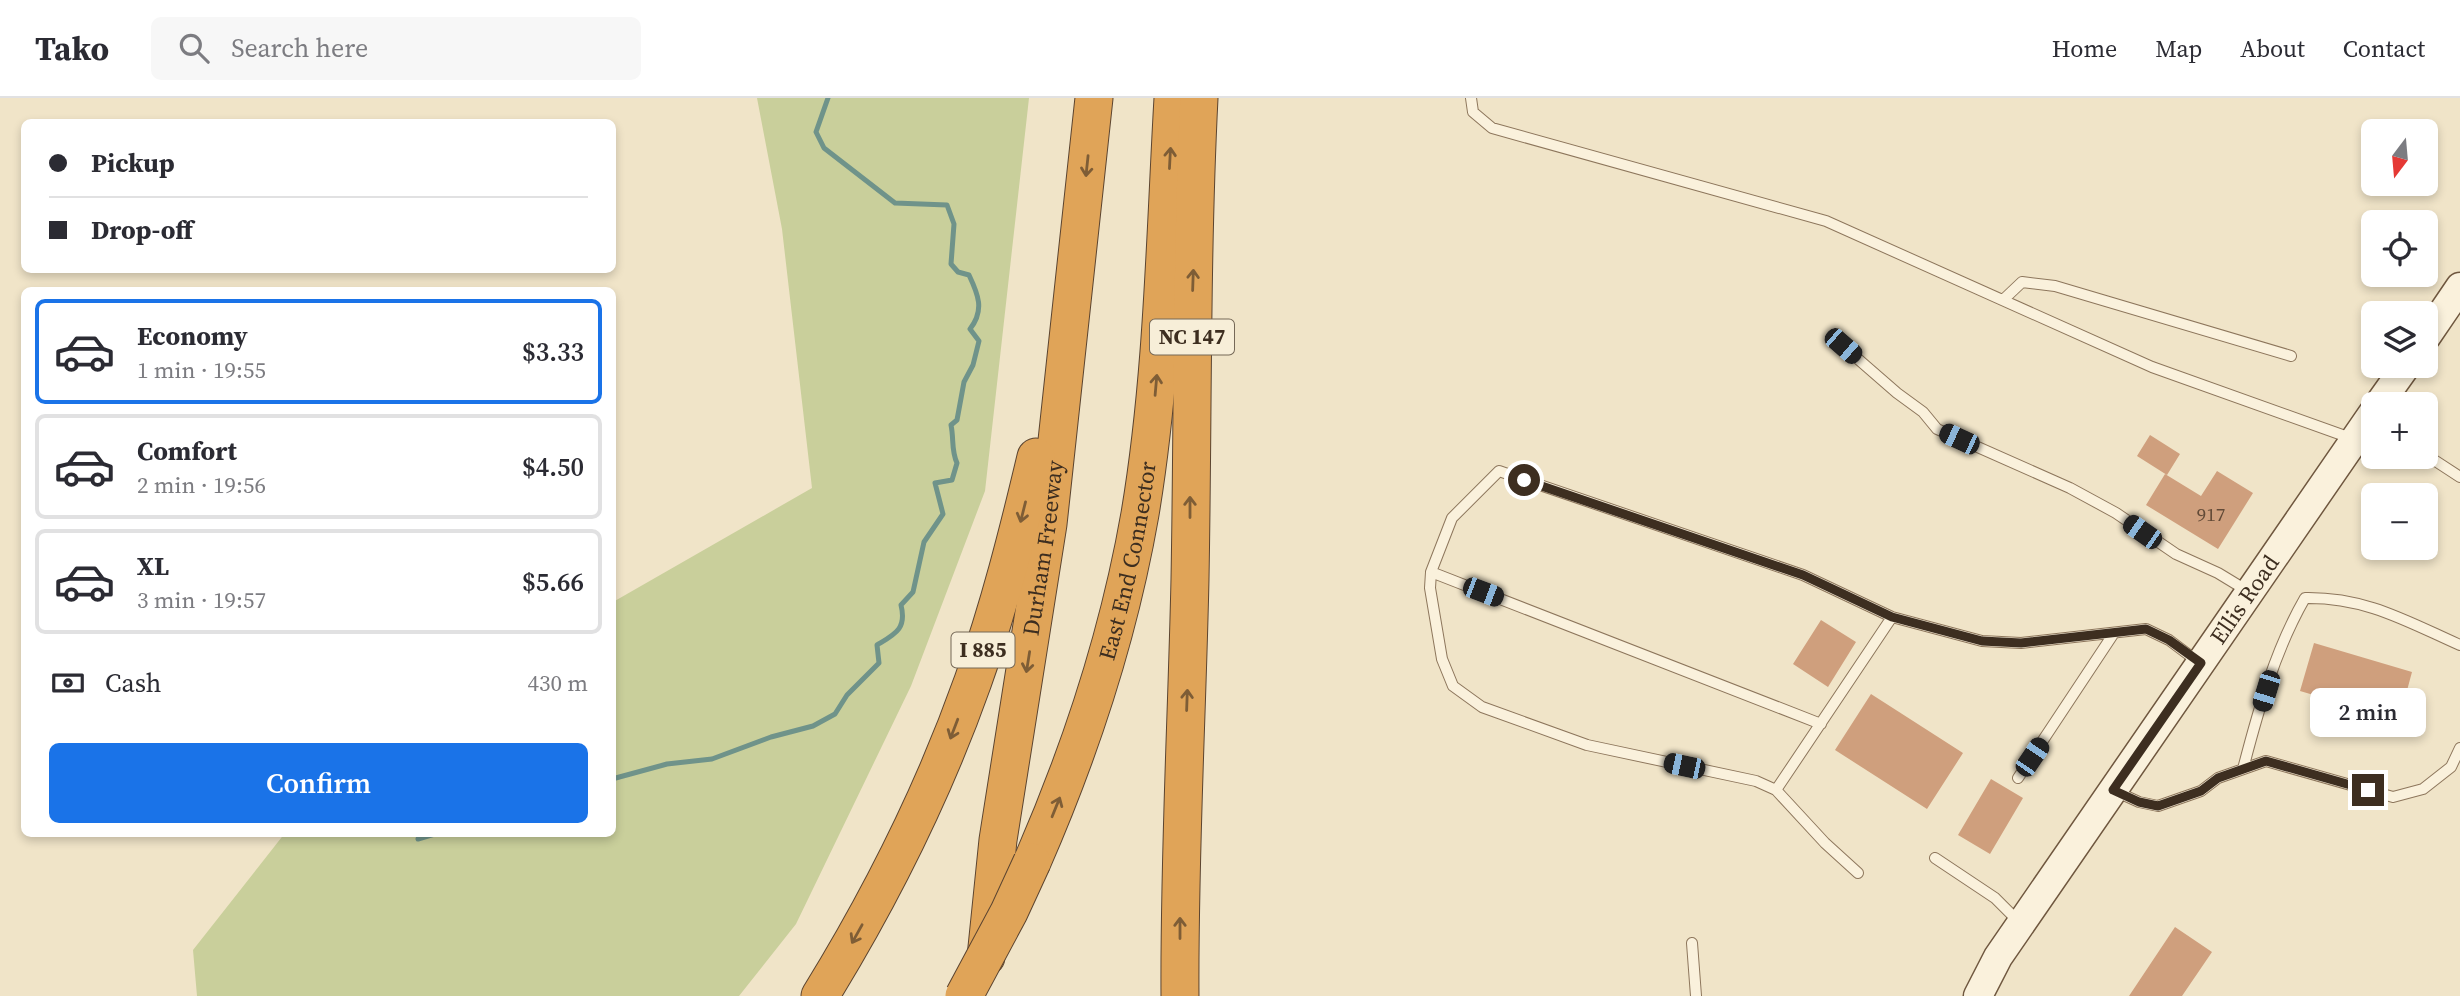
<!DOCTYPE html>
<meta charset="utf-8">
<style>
body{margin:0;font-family:"Source Serif 4",serif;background:#f7f7f7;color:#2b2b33;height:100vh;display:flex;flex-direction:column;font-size:26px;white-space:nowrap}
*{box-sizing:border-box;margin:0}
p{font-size:23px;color:#7c7c81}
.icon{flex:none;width:38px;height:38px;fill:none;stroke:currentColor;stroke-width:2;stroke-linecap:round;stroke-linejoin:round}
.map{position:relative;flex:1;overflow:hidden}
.drawer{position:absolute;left:21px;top:189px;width:595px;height:550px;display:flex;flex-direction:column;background:#fff;border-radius:10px;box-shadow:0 4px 10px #0003}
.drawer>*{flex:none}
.guide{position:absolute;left:21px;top:21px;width:595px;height:154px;border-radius:10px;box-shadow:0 4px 10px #0003;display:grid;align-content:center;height:154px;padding:0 28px;background:#fff}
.needle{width:46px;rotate:196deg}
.controls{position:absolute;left:2361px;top:21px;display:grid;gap:14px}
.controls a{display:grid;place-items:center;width:77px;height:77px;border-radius:10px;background:#fff;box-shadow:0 4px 10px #0003;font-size:35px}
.end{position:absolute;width:32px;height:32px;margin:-16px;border:9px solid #3d2e20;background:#fff;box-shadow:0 0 0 4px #fff}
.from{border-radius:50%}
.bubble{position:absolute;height:49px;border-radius:10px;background:#fff;box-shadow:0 4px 10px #0003;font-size:23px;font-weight:600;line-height:49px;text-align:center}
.car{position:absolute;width:21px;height:42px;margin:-21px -10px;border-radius:9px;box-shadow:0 0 5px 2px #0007;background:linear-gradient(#222 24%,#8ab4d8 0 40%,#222 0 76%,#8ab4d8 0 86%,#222 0)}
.guide b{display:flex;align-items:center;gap:24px;height:66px;font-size:26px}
.guide b+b{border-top:2px solid #e1e1e2}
.guide i{width:18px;height:18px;background:#2b2b33}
ul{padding:12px 0 0;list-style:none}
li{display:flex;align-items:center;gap:21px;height:105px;margin:0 14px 10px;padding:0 14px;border:4px solid #e1e1e2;border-radius:10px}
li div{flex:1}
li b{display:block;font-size:26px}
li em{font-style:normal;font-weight:600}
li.current{border-color:#1a73e8}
li>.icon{width:63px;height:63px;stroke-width:1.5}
.pay{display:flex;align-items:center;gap:18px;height:77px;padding:0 28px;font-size:26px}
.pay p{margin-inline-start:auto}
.button{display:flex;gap:14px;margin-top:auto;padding:14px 28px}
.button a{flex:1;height:80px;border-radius:10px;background:#1a73e8;color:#fff;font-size:28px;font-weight:600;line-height:80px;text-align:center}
header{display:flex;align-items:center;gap:42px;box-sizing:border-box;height:98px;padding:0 35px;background:#fff;border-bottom:2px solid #e1e1e2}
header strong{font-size:33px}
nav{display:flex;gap:38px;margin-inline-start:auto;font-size:24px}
.search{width:490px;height:63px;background:#f7f7f7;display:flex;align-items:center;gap:18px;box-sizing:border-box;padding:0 24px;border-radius:10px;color:#7c7c81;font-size:26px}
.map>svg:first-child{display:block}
.green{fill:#c9cf9b}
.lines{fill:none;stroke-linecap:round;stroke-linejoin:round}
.stream{stroke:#6f938a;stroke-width:5}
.building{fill:#cf9f7d}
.lane-casing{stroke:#8d765c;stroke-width:12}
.secondary-casing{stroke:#6f573f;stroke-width:31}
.highway-casing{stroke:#5b4430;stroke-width:39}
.lane{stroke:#faf1dc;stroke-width:10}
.secondary{stroke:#faf1dc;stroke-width:28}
.highway{stroke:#e0a458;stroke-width:37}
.highway-bridge-casing{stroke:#5b4430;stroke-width:39;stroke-linecap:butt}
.highway-bridge{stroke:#e0a458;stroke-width:37}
.oneway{stroke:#7e5d36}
.route{stroke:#3d2e20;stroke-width:9}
.labels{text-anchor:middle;stroke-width:7;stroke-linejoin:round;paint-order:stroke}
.number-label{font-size:19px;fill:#624a37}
.shield{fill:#f7eed8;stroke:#756857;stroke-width:2}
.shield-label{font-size:21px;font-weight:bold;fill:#3d2e20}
.street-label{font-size:23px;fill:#3d2e20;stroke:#f7eed8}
</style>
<header>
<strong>Tako</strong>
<div class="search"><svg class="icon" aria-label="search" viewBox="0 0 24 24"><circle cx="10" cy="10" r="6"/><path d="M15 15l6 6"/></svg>Search here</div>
<nav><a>Home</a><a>Map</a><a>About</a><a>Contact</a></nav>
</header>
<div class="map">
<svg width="2460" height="898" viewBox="0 0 2460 898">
<rect width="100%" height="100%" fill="#f0e4c8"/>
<path class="green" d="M757,0H1029L985,393L911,588L796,826L739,898H197L193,852L285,735H612L613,504L812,390L782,131Z"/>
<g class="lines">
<path class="stream" d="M612,681L667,666L712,661L771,639L813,628L835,616L847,597L879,565L877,547C895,536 907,531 901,507L913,494L924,444L943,416L935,385L952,382L957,365C951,352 954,341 951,327L957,322L964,284L973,267L979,243L970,231C985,212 978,196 969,177L958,174L951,166L954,126L947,107L895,105L824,50L816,34L828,0
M418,741L438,735"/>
</g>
<path class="building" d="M2150,337L2180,356L2167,377L2137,358Z
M2217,373L2253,395L2218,451L2146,407L2165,376L2201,398Z
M1821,522L1856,544L1828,589L1793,566Z
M2314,545L2412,574L2399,622L2300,593Z
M1871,596L1963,655L1927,711L1835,652Z
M1991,681L2023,700L1990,756L1958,737Z
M2175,829L2212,854L2182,898H2129Z"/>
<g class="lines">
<defs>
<path id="lane" d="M1471,0L1473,14L1492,30L1826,123L2152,269L2373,348
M2003,202L2022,184L2055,188L2291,258
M1843,248L1897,295L1923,314L1937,331L2070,390L2116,415L2176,456L2218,475L2246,492
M2398,359L2434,362L2460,379
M1431,474L1821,626
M2243,671C2258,613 2275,552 2305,500C2366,499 2406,523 2460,547
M2018,680L2114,535
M1776,692L1892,519
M2117,694L2139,704L2158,708L2201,693L2218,680L2266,663L2393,699L2423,691L2451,669L2460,650
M1935,760L1995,800L2018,823
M1858,775L1825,745L1776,692L1756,683L1587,647L1482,609L1453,588L1442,561L1430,490L1431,474L1452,420L1499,373L1803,477L1892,519L1982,543L2021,545L2146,531L2169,542L2197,563
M1692,845L1696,898"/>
<g id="secondary">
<path d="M2426,239L2460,189"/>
<path d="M2379,306L2406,268"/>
<path id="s1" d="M1978,898L1998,859L2373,315"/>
</g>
<g id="highway">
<path id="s2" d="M1032,764C1081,652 1119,536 1140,416C1163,279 1165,139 1173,0"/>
<path id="s3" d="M986,859L998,742L1048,426L1094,0"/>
<path d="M820,898C881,799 934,693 973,583C999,510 1018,435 1036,359"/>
<path d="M1180,898C1179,759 1187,620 1190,481C1193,320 1191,160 1199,0"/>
</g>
</defs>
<use href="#lane" class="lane-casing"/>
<use href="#secondary" class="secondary-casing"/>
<use href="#highway" class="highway-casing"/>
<use href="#lane" class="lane"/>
<use href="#secondary" class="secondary"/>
<use href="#highway" class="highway"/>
<defs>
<path id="highway-bridge" d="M964,898L1009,814L1032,764"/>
</defs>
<use href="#highway-bridge" class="highway-bridge-casing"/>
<use href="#highway-bridge" class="highway-bridge"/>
</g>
<defs><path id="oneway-shaft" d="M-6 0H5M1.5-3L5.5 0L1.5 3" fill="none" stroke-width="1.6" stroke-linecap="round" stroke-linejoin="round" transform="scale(1.75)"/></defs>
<g class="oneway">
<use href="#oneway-shaft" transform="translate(1170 60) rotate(-87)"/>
<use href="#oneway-shaft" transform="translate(1087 68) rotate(96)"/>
<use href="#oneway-shaft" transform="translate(1193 182) rotate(-88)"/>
<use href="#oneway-shaft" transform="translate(1156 287) rotate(-85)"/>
<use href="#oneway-shaft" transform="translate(1190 409) rotate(-90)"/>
<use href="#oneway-shaft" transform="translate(1023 414) rotate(104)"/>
<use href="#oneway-shaft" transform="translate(1028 564) rotate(99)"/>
<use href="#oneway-shaft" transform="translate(1187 602) rotate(-88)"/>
<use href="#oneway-shaft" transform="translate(954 631) rotate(111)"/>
<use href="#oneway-shaft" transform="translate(1056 709) rotate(-68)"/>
<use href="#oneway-shaft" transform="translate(1180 830) rotate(-90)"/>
<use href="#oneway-shaft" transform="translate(857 836) rotate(119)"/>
</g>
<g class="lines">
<path class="route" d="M1524,382L1803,477L1892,519L1982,543L2021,545L2146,531L2169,542L2201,565L2113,692L2139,704L2158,708L2201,693L2218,680L2266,663L2368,692"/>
</g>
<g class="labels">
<g class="number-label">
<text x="2211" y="423">917</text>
</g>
<g class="shield">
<rect x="1150" y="221.5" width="84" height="35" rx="5"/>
<rect x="951.5" y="534.5" width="63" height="35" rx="5"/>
</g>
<g class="shield-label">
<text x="1192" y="246">NC 147</text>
<text x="983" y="559">I 885</text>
</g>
<g class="street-label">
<text dy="8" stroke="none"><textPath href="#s3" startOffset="413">Durham Freeway</textPath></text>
<text dy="8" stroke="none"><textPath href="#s2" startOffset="317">East End Connector</textPath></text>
<text dy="8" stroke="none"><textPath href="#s1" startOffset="478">Ellis Road</textPath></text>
</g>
</g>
</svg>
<div class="controls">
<a><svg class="needle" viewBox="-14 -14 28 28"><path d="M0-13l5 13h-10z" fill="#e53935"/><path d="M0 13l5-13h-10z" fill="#7c7c81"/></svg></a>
<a><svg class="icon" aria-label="locate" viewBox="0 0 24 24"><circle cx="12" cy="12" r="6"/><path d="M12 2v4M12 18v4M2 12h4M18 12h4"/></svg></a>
<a><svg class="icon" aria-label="layers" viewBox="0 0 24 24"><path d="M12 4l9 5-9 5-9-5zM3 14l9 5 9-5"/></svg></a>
<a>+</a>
<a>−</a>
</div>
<i class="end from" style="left:1524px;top:382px"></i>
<i class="end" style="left:2368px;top:692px"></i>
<div class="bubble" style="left:2310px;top:590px;width:116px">2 min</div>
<i class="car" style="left:1843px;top:248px;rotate:131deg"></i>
<i class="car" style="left:1959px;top:341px;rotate:295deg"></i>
<i class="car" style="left:2142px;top:434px;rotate:305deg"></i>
<i class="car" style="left:1483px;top:494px;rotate:111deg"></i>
<i class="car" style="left:2266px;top:593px;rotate:197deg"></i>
<i class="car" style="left:2032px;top:659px;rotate:34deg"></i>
<i class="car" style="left:1684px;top:668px;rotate:282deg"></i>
<div class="guide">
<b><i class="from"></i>Pickup</b>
<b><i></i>Drop-off</b>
</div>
<section class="drawer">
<ul>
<li class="current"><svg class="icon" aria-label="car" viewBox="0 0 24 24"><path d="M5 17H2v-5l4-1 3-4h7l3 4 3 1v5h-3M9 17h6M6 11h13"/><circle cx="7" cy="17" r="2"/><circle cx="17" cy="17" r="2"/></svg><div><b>Economy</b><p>1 min · 19:55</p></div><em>$3.33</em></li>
<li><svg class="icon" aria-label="car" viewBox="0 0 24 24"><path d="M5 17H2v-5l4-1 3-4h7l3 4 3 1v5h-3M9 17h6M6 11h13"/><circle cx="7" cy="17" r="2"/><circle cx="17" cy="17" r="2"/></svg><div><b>Comfort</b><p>2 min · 19:56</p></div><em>$4.50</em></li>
<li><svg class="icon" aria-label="car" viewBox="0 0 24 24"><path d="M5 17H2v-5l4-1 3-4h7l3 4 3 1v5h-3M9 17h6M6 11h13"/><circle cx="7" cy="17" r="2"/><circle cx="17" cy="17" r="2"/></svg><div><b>XL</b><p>3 min · 19:57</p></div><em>$5.66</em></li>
</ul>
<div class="pay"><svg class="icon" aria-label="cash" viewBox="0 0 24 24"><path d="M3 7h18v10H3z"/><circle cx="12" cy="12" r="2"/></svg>Cash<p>430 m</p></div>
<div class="button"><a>Confirm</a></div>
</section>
</div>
